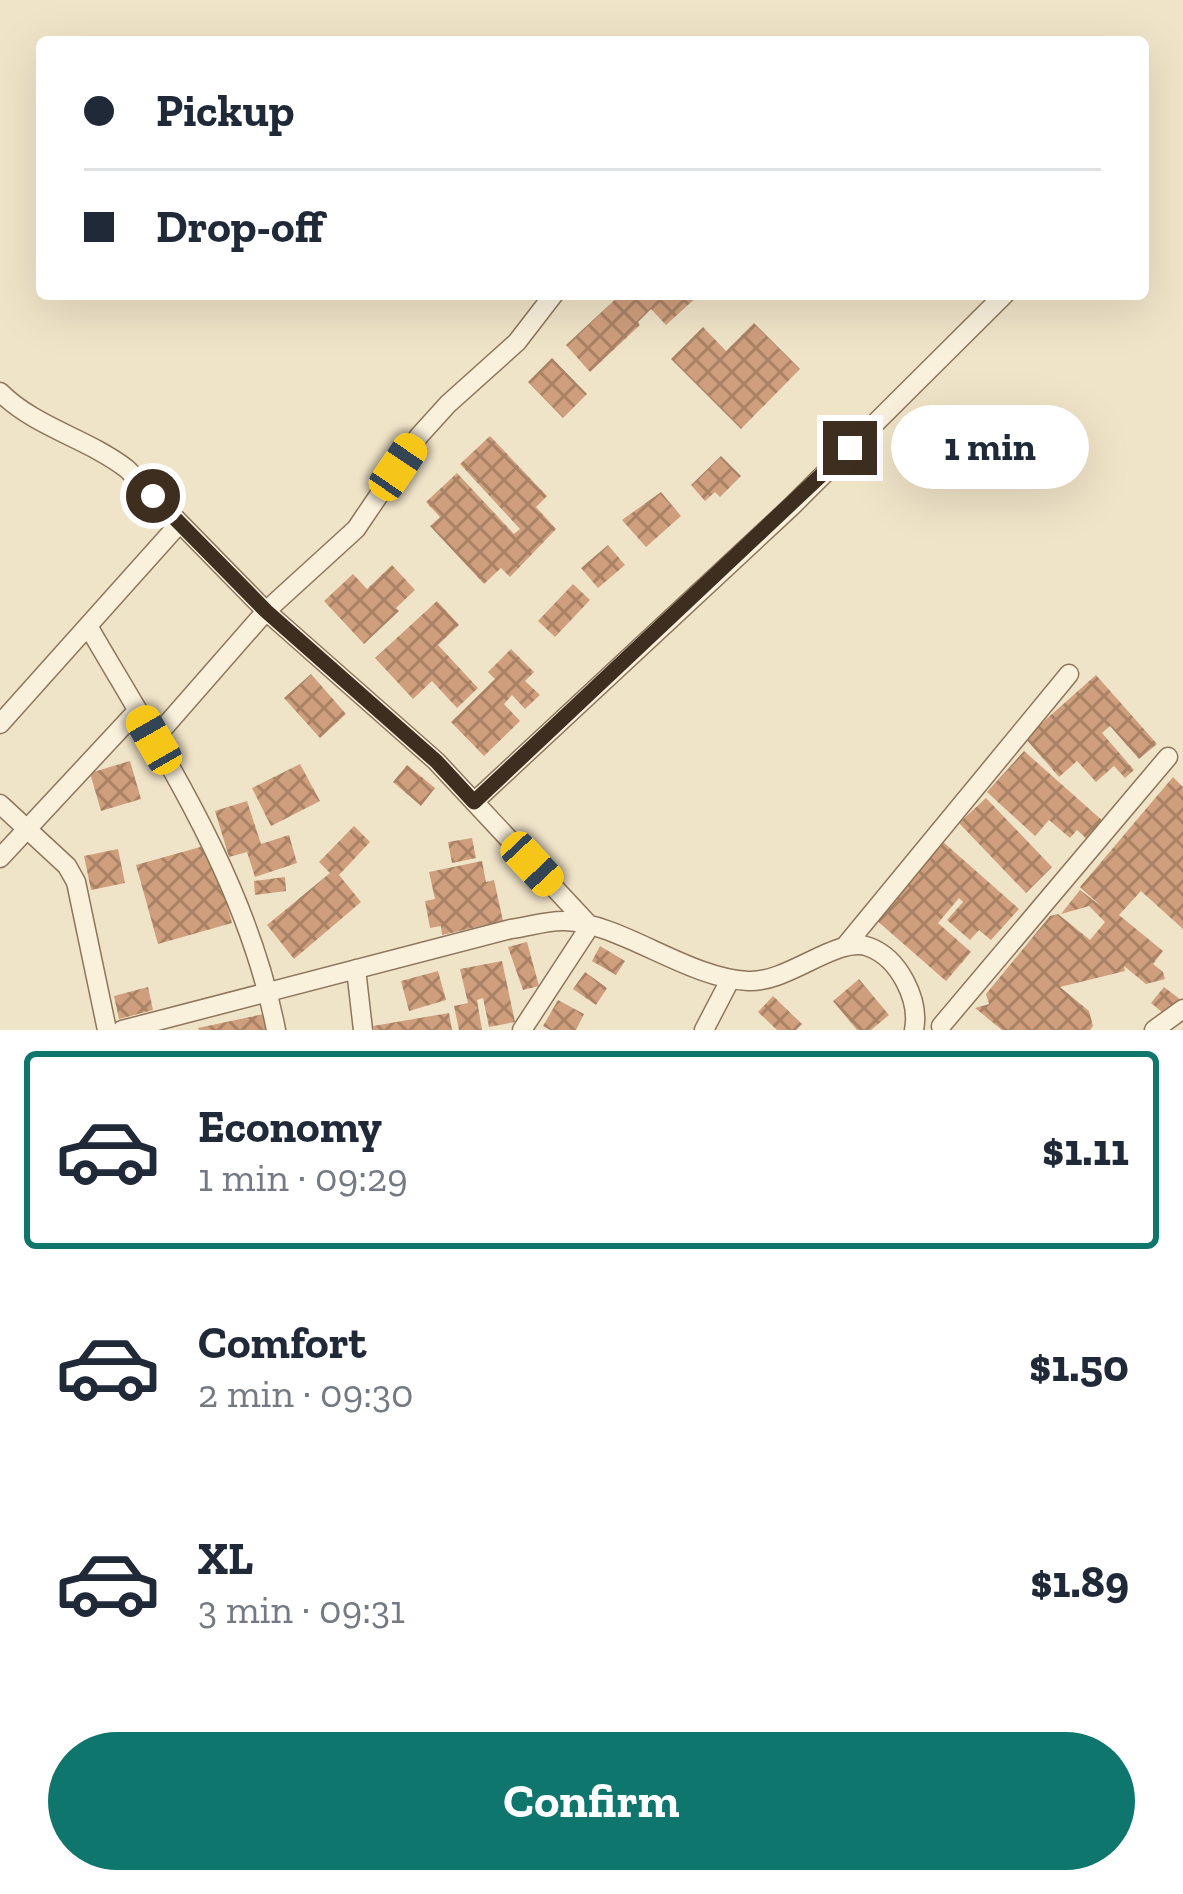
<!DOCTYPE html>
<meta charset="utf-8">
<style>
body{margin:0;font-family:"Zilla Slab",serif;background:#f6f6f7;color:#1f2937;height:100vh;display:flex;flex-direction:column;font-size:45px;white-space:nowrap}
*{box-sizing:border-box;margin:0}
p{font-size:39px;color:#747a83}
.icon{flex:none;width:66px;height:66px;fill:none;stroke:currentColor;stroke-width:2;stroke-linecap:round;stroke-linejoin:round}
.map{position:relative;height:1030px;overflow:hidden}
.side{display:flex;flex-direction:column;background:#fff;flex:1}
.side>*{flex:none}
.hud{position:absolute;left:36px;top:36px;width:1113px;height:264px;border-radius:12px;box-shadow:0 12px 48px #0002;display:grid;align-content:center;height:264px;padding:0 48px;background:#fff}
.end{position:absolute;width:54px;height:54px;margin:-27px;border:15px solid #3d2e20;background:#fff;box-shadow:0 0 0 6px #fff}
.from{border-radius:50%}
.bubble{position:absolute;height:84px;border-radius:42px;background:#fff;box-shadow:0 12px 48px #0002;font-size:39px;font-weight:700;line-height:84px;text-align:center}
.car{position:absolute;width:36px;height:72px;margin:-36px -18px;border-radius:15px;box-shadow:0 0 9px 3px #0007;background:linear-gradient(#f5c518 24%,#345 0 40%,#f5c518 0 76%,#345 0 86%,#f5c518 0)}
.hud b{display:flex;align-items:center;gap:42px;height:114px;font-size:45px}
.hud b+b{border-top:3px solid #e0e1e3}
.hud i{width:30px;height:30px;background:#1f2937}
ul{padding:21px 0 0;list-style:none}
li{display:flex;align-items:center;gap:36px;height:198px;margin:0 24px 18px;padding:0 24px;border:6px solid transparent;border-radius:12px}
li div{flex:1}
li b{display:block;font-size:45px}
li em{font-style:normal;font-weight:700}
li.selected{border-color:#0f766e}
li>.icon{width:108px;height:108px;stroke-width:1.5}
.primary-button{display:flex;gap:24px;margin-top:auto;padding:24px 48px}
.primary-button a{flex:1;height:138px;border-radius:72px;background:#0f766e;color:#fff;font-size:48px;font-weight:700;line-height:138px;text-align:center}
.map>svg:first-child{display:block}
.building{fill:url(#building-cross-hatch)}
.lines{fill:none;stroke-linecap:round;stroke-linejoin:round}
.street-casing{stroke:#8d765c;stroke-width:21}
.street{stroke:#faf1dc;stroke-width:18}
.route{stroke:#3d2e20;stroke-width:15}
</style>
<div class="map">
<svg width="1183" height="1030" viewBox="0 0 1183 1030">
<defs>
<pattern id="building-cross-hatch" width="8" height="8" patternUnits="userSpaceOnUse" patternTransform="scale(3)"><rect width="8" height="8" fill="#cf9f7d"/><path d="M0 0l8 8M0 8l8-8" fill="none" stroke="#a98266"/></pattern>
</defs>
<rect width="100%" height="100%" fill="#f0e4c8"/>
<path class="building" d="M621,294H700L666,325L651,309L638,322L640,325L590,372L566,345Z
M754,323L800,369L741,429L671,359L703,327L726,351Z
M552,358L587,394L563,418L528,382Z
M490,436L547,496L536,507L556,529L510,577L501,568L484,584L430,526L440,517L426,502L457,473L514,534L520,529L460,464Z
M721,456L741,476L720,497L715,492L705,501L691,485Z
M661,492L681,516L646,547L622,520Z
M608,545L625,565L598,588L581,568Z
M392,565L415,590L396,608L399,611L364,644L324,601L353,574L367,589Z
M573,584L590,600L555,637L538,621Z
M437,601L459,625L438,645L478,688L457,708L432,681L413,699L375,658Z
M511,649L534,672L525,681L540,695L525,709L512,695L504,704L520,721L484,756L451,722L495,679L488,672Z
M311,674L346,714L320,738L284,698Z
M1096,675L1157,744L1139,759L1110,726L1102,733L1134,770L1125,778L1114,766L1096,782L1077,761L1059,777L1025,738Z
M1024,751L1104,822L1088,840L1077,830L1070,838L1049,820L1035,836L987,792Z
M130,761L141,799L101,811L90,773Z
M300,764L320,801L271,826L252,788Z
M407,765L435,788L421,806L393,782Z
M1173,777L1183,787V929L1141,891L1119,915L1163,951L1153,964L1163,972L1165,979L1146,984L1124,966L1125,971L1060,987L1089,1011L1093,1026L1090,1030H1002L975,1008L989,1004L986,994L1050,916L1058,914L1090,940L1105,922L1089,906L1061,914L1080,890L1102,907L1080,887Z
M986,798L1052,867L1026,893L959,823Z
M247,801L261,844L289,835L297,863L255,877L247,852L229,857L215,811Z
M354,826L370,842L339,875L361,902L294,959L267,925L330,873L319,862Z
M472,838L476,858L452,863L448,842Z
M942,841L1019,909L991,940L979,930L970,940L947,920L963,902L959,898L938,923L971,952L946,981L875,919Z
M211,844L232,923L158,944L136,865Z
M118,849L125,883L91,890L84,856Z
M482,861L486,882L494,880L503,921L442,935L441,926L430,928L425,901L435,899L429,872Z
M285,877L286,891L255,895L254,881Z
M527,942L539,986L523,990L508,947Z
M600,946L625,961L616,975L592,961Z
M502,961L515,1022L489,1027L483,998L477,1000L482,1030H459L454,1006L468,1003L460,969Z
M438,971L446,1000L409,1011L401,981Z
M585,972L607,988L596,1005L573,989Z
M859,979L889,1015L871,1030H857L833,1001Z
M148,987L153,1010L119,1019L114,996Z
M1164,987L1181,1000L1168,1017L1151,1003Z
M773,996L802,1024L796,1030H777L758,1012Z
M558,1000L584,1014L576,1030H550L543,1026Z
M449,1013L452,1030H374L373,1026Z
M264,1014L267,1030H199L198,1028Z"/>
<g class="lines">
<defs>
<path id="street" d="M0,392C36,428 87,438 127,469L266,611L436,761L590,926L522,1030
M88,626C163,755 247,881 276,1030
M0,724L179,524
M154,739L266,611L356,529L419,436L448,404L517,342L554,294
M474,802L791,507L1005,294
M0,804L67,866L76,882L107,1030
M0,858L137,711
M846,945L1069,674
M356,969L363,1030
M941,1026L1168,757
M122,1030L511,929C528,927 548,920 565,921C621,923 687,978 748,981C789,983 837,935 869,947C899,958 920,1000 914,1030
M704,1030L730,980
M1154,1030L1183,1009"/>
</defs>
<use href="#street" class="street-casing"/>
<use href="#street" class="street"/>
</g>
<g class="lines">
<path class="route" d="M153,496L266,611L436,761L474,802L850,448"/>
</g>
</svg>
<i class="end from" style="left:153px;top:496px"></i>
<i class="end" style="left:850px;top:448px"></i>
<div class="bubble" style="left:891px;top:405px;width:198px">1 min</div>
<i class="car" style="left:398px;top:467px;rotate:34deg"></i>
<i class="car" style="left:154px;top:740px;rotate:330deg"></i>
<i class="car" style="left:532px;top:864px;rotate:137deg"></i>
<div class="hud">
<b><i class="from"></i>Pickup</b>
<b><i></i>Drop-off</b>
</div>
</div>
<section class="side">
<ul>
<li class="selected"><svg class="icon" aria-label="car" viewBox="0 0 24 24"><path d="M5 17H2v-5l4-1 3-4h7l3 4 3 1v5h-3M9 17h6M6 11h13"/><circle cx="7" cy="17" r="2"/><circle cx="17" cy="17" r="2"/></svg><div><b>Economy</b><p>1 min · 09:29</p></div><em>$1.11</em></li>
<li><svg class="icon" aria-label="car" viewBox="0 0 24 24"><path d="M5 17H2v-5l4-1 3-4h7l3 4 3 1v5h-3M9 17h6M6 11h13"/><circle cx="7" cy="17" r="2"/><circle cx="17" cy="17" r="2"/></svg><div><b>Comfort</b><p>2 min · 09:30</p></div><em>$1.50</em></li>
<li><svg class="icon" aria-label="car" viewBox="0 0 24 24"><path d="M5 17H2v-5l4-1 3-4h7l3 4 3 1v5h-3M9 17h6M6 11h13"/><circle cx="7" cy="17" r="2"/><circle cx="17" cy="17" r="2"/></svg><div><b>XL</b><p>3 min · 09:31</p></div><em>$1.89</em></li>
</ul>
<div class="primary-button"><a>Confirm</a></div>
</section>
